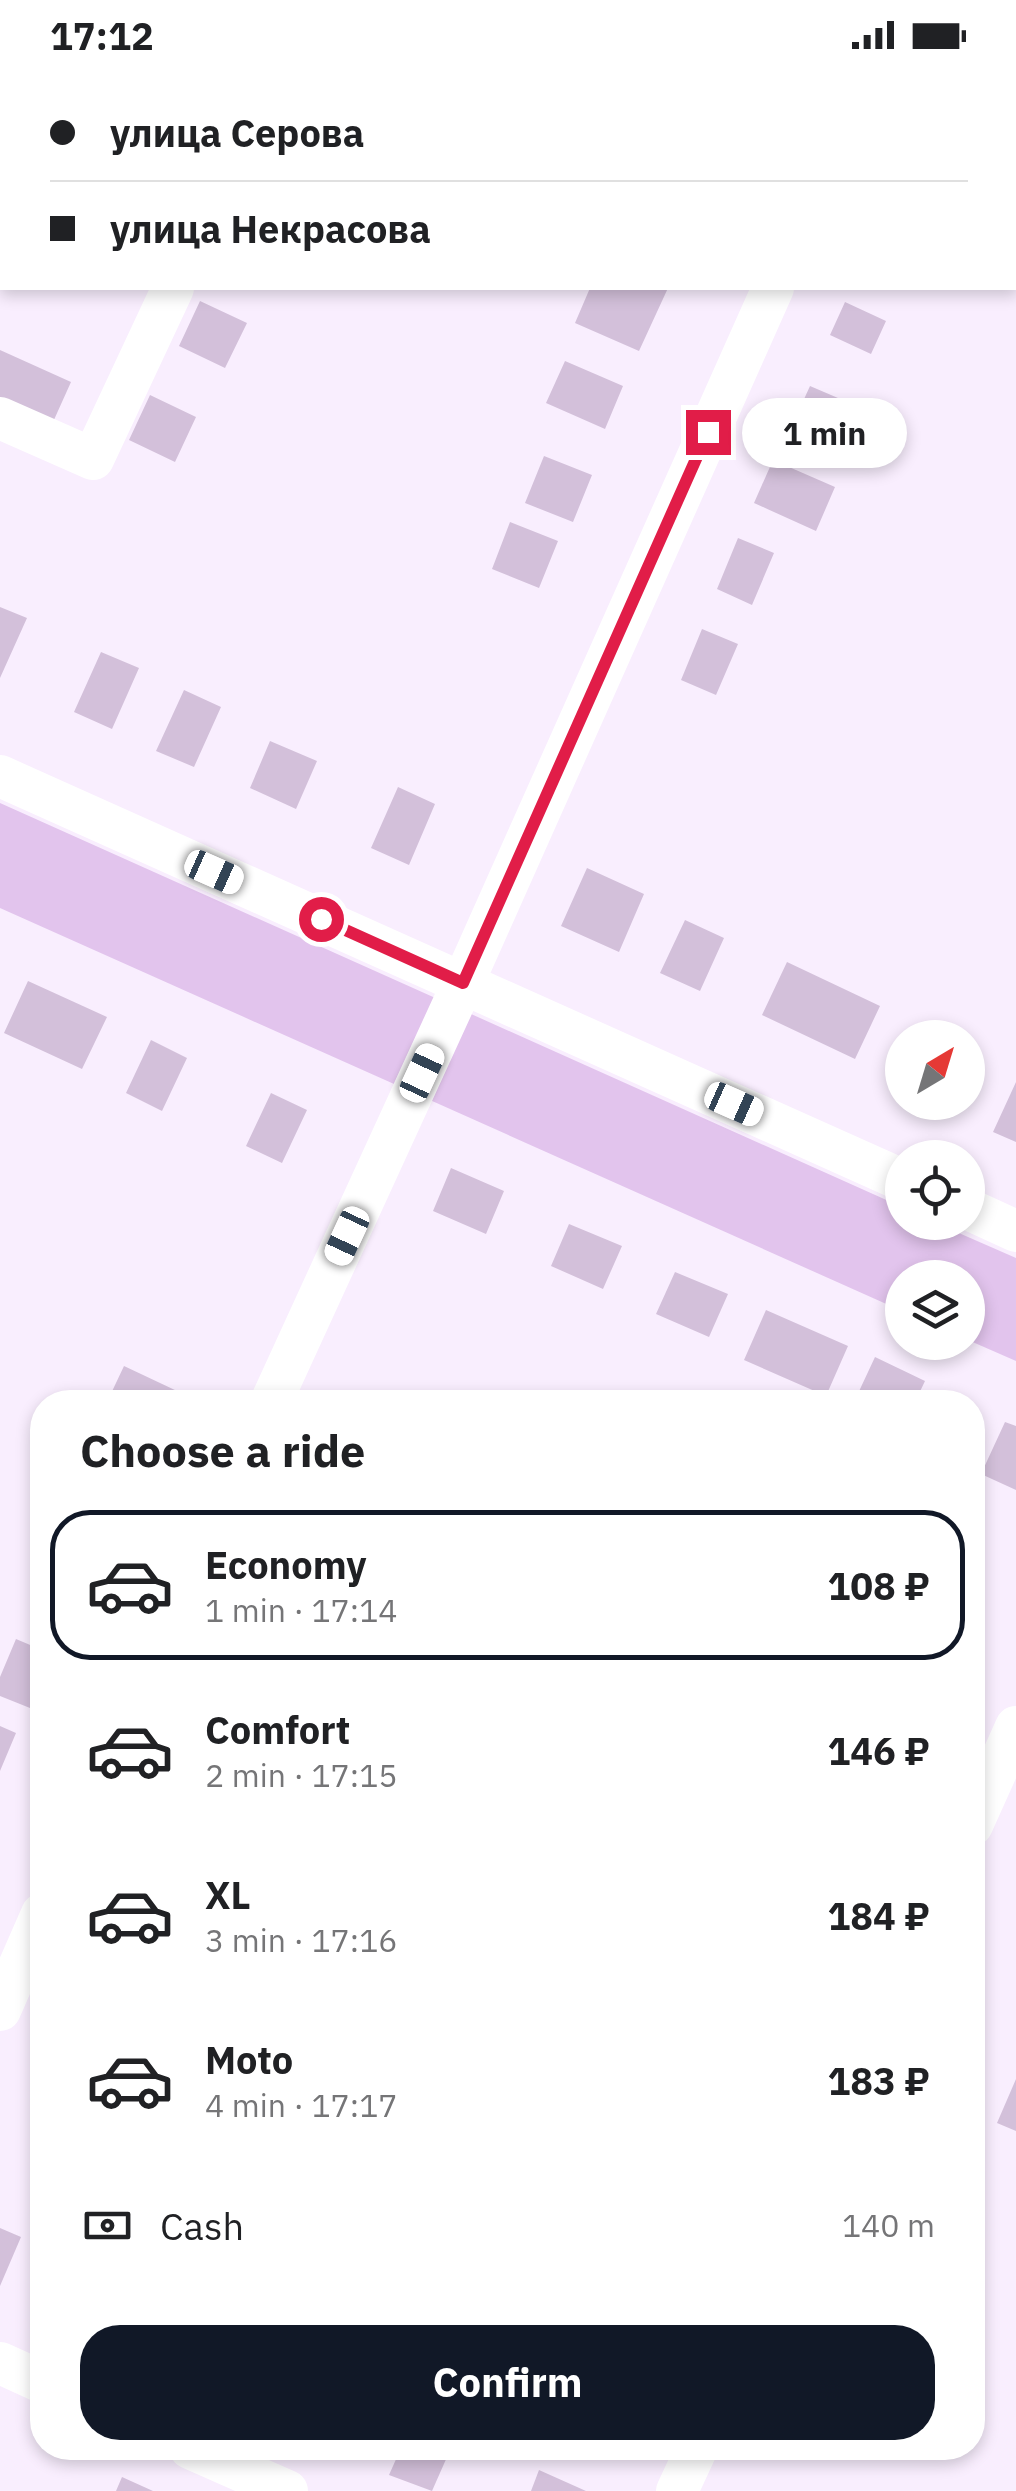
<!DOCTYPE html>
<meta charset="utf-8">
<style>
body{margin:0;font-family:"IBM Plex Sans",sans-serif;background:#f6f6f6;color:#202124;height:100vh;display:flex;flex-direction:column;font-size:38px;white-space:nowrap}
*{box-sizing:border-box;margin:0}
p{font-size:32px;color:#757577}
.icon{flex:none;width:55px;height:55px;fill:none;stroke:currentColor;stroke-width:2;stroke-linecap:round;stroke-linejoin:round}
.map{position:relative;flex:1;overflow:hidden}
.drawer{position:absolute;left:30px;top:1320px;width:955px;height:1070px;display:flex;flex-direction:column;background:#fff;border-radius:40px;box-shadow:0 5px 15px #0003}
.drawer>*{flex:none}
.hud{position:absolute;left:0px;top:0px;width:1018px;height:220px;box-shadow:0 5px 15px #0003;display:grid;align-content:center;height:220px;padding:0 50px;background:#fff}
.needle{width:65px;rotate:38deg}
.fabs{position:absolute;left:885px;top:950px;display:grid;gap:20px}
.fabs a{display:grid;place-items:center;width:100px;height:100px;border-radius:50%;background:#fff;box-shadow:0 5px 15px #0003;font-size:50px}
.end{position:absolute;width:45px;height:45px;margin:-22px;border:12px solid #e11d48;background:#fff;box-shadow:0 0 0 5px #fff}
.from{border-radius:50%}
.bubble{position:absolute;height:70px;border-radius:35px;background:#fff;box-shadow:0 5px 15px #0003;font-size:32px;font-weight:700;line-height:70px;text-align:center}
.car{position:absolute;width:30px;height:60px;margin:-30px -15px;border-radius:12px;box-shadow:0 0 8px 2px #0007;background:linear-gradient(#fff 24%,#345 0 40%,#fff 0 76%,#345 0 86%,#fff 0)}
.hud b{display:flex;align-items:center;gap:35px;height:95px;font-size:38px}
.hud b+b{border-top:2px solid #e0e0e0}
.hud i{width:25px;height:25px;background:#202124}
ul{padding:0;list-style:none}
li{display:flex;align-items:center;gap:30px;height:150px;margin:0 20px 15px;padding:0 30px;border:5px solid transparent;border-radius:40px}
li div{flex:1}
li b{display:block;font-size:38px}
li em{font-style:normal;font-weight:700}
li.selected{border-color:#111827}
li>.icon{width:90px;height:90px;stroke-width:1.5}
h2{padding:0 50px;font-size:45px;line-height:120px}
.pay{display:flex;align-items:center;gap:25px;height:110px;padding:0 50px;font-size:38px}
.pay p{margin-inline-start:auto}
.primary-button{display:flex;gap:20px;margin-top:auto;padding:20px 50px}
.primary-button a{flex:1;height:115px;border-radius:40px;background:#111827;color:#fff;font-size:40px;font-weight:700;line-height:115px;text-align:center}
.status{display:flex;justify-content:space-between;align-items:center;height:70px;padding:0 50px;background:#fff;direction:ltr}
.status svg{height:28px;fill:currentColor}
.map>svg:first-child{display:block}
.green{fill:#e2c4ed}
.building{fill:#d3c0da}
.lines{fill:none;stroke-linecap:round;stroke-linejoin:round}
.minor{stroke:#fff;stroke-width:42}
.route{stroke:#e11d48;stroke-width:12}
</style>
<div class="status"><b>17:12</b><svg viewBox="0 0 49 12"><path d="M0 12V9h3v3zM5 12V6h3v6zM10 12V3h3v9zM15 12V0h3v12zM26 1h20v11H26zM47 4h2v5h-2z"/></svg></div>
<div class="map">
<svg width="1016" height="2421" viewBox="0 0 1016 2421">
<rect width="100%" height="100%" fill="#f9eefe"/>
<path class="green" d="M0,733L902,1137V1152L936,1153L1016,1188V1291L968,1270V1208H902V1241L0,838Z"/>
<path class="building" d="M590,218H668L639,281L575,253Z
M200,231L247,253L225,298L179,276Z
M845,232L886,251L871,284L830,265Z
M0,280L71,312L53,352L0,328Z
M565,291L623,316L605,359L546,333Z
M810,316L852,334L837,368L795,349Z
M150,325L196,347L175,392L129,370Z
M544,386L592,405L573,452L525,433Z
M773,390L835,417L816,461L754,433Z
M510,452L558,471L539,518L492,499Z
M738,468L774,483L752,535L717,519Z
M0,537L27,548L0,608Z
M702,559L738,574L716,625L681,610Z
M101,582L139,598L112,659L74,642Z
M184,620L221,637L194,697L156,681Z
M270,671L317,691L296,739L250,718Z
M398,717L435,734L409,795L371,778Z
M587,798L644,824L619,882L561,856Z
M685,850L724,868L700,921L660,903Z
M787,892L880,936L855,989L762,945Z
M28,911L107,947L82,999L4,963Z
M151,970L187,988L162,1041L126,1023Z
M1016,1012V1072L993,1062Z
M271,1023L307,1040L282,1093L246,1076Z
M451,1098L504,1121L486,1164L433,1141Z
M569,1154L622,1176L603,1219L551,1196Z
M675,1202L728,1224L709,1267L656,1244Z
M766,1240L848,1276L826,1326L744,1290Z
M875,1287L925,1311L915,1332H854Z
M124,1296L177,1321L172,1332H107Z
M1005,1352L1016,1356V1420L981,1404Z
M16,1569L42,1580V1609L30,1638L0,1626V1607Z
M0,1656L16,1663L0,1701Z
M1016,2009V2061L997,2053Z
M0,2158L21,2167L0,2216Z
M401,2378H451L432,2421L389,2405Z
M539,2400L586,2421H531Z
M122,2407L153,2421H116Z"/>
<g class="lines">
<path class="minor" d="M272,2L273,0
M868,2L869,0
M0,348L93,389L173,218
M0,706L902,1110
M968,1139L1016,1161
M271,1332L463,913L773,218
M972,1755L1016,1657
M0,1940L42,1844
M0,2293L42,2312
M190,2378L287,2421
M677,2421L697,2378"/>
</g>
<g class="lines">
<path class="route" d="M321,849L463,913L708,362"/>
</g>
</svg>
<div class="fabs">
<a><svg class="needle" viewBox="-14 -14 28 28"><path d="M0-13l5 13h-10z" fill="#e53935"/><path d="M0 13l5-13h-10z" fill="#757577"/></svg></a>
<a><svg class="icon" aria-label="locate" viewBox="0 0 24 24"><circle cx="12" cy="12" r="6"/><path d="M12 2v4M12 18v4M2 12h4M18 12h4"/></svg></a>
<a><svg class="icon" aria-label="layers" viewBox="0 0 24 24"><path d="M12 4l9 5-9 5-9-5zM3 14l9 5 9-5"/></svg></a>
</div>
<i class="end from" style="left:321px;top:849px"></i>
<i class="end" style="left:708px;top:362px"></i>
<div class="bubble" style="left:742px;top:328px;width:165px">1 min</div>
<i class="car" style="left:214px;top:802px;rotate:114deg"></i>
<i class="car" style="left:422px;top:1003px;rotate:25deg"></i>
<i class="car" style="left:734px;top:1034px;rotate:114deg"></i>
<i class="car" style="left:347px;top:1166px;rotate:205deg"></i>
<div class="hud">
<b><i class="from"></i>улица Серова</b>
<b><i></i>улица Некрасова</b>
</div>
<section class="drawer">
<h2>Choose a ride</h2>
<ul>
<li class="selected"><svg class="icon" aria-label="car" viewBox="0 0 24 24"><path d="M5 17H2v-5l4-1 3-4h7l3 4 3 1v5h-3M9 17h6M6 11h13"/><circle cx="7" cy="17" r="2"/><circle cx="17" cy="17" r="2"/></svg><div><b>Economy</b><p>1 min · 17:14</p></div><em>108 ₽</em></li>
<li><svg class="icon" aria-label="car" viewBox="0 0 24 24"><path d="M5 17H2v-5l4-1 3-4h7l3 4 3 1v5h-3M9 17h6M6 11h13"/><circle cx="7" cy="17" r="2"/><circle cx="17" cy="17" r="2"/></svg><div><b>Comfort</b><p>2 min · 17:15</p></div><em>146 ₽</em></li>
<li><svg class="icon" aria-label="car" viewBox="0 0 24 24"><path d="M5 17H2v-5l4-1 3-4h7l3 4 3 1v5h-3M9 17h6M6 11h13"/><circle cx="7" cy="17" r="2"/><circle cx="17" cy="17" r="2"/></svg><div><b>XL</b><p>3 min · 17:16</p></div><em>184 ₽</em></li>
<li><svg class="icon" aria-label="car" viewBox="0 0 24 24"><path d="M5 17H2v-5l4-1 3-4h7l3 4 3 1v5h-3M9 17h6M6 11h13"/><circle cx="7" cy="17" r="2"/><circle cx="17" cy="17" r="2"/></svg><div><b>Moto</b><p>4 min · 17:17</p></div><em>183 ₽</em></li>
</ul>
<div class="pay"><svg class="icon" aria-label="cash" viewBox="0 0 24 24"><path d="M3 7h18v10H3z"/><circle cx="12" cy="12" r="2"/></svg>Cash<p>140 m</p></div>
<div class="primary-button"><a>Confirm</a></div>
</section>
</div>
